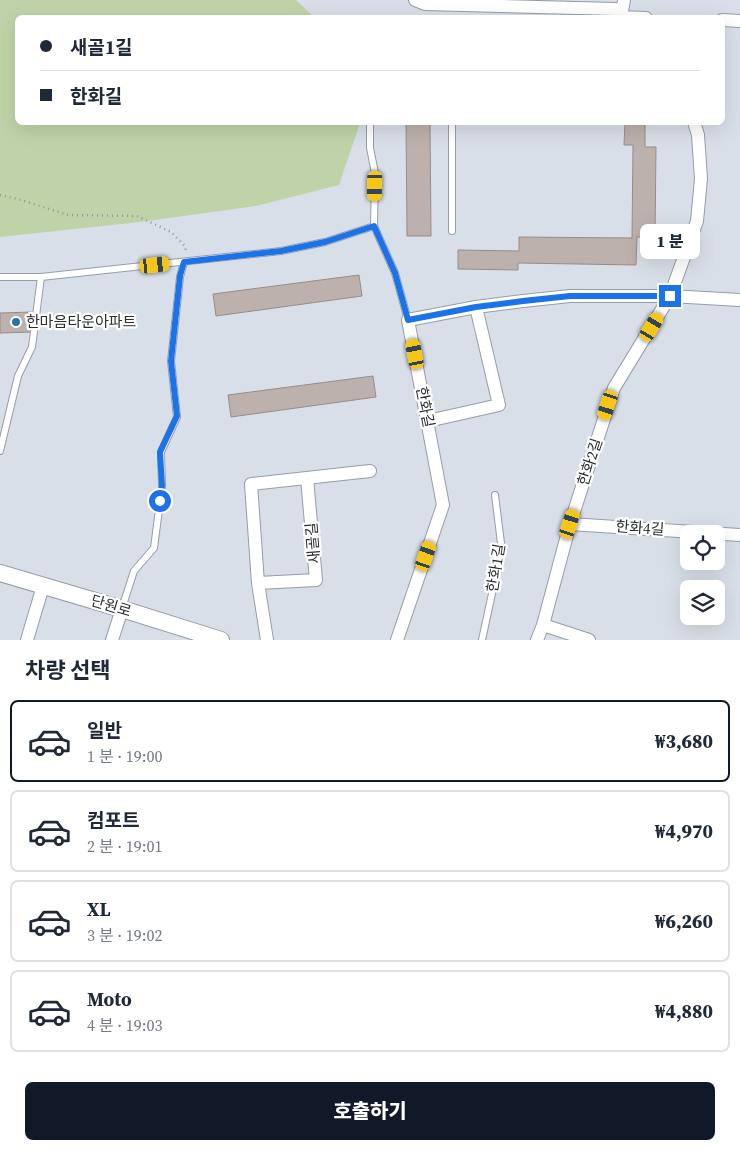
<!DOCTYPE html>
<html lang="ko">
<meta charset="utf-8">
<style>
body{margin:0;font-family:"Source Serif 4","Noto Sans KR",serif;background:#f6f6f7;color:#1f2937;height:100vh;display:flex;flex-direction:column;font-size:19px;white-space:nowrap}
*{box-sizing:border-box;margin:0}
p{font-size:16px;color:#747a83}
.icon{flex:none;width:28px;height:28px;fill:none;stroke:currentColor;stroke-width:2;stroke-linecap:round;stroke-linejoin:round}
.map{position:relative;height:640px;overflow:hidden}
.details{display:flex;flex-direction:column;background:#fff;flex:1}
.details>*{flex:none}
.hud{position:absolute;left:15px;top:15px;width:710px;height:110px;border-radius:8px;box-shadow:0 5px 20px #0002;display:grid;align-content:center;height:110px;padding:0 25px;background:#fff}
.buttons{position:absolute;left:680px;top:525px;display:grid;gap:10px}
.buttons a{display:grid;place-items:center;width:45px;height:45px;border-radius:8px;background:#fff;box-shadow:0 5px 20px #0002;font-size:25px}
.end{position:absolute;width:22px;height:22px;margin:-11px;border:6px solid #1a73e8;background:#fff;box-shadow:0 0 0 2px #fff}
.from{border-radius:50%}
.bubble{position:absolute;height:35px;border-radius:8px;background:#fff;box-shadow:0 5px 20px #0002;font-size:16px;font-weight:800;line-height:35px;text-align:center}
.car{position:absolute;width:15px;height:30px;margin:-15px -8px;border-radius:6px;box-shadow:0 0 4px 1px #0007;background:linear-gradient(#f5c518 24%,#345 0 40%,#f5c518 0 76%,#345 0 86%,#f5c518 0)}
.hud b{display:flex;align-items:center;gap:18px;height:48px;font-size:19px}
.hud b+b{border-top:1px solid #e0e1e3}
.hud i{width:12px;height:12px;background:#1f2937}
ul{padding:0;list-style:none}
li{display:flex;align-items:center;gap:15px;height:82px;margin:0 10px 8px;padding:0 15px;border:2px solid #e0e1e3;border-radius:8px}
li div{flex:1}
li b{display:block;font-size:19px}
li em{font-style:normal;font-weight:800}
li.current{border-color:#111827}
li>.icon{width:45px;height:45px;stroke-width:1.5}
h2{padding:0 25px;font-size:22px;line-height:60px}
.cta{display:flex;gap:10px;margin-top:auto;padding:10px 25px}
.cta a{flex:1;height:58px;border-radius:8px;background:#111827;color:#fff;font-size:20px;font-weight:800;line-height:58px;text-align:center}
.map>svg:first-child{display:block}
.green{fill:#c0d3a8}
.building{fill:#bcb1ac;stroke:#978c87}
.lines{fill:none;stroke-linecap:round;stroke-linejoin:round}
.service-casing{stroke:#979da6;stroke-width:8}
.minor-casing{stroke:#979da6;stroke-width:14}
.tertiary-casing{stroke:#979da6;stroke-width:18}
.path{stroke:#92969d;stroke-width:2.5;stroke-dasharray:1 4;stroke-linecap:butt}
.service{stroke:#fff;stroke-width:6}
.minor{stroke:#fff;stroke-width:12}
.tertiary{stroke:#fff;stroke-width:16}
.route{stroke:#1a73e8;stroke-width:6}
.poi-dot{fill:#2674a6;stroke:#fff;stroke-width:2}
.labels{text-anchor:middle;stroke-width:4.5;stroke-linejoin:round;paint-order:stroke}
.poi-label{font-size:15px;fill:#2b2d31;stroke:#fff;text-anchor:start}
.street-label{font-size:15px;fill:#2b2d31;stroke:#fff}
</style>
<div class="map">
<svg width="740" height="640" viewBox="0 0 740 640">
<rect width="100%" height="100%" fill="#d9dfe8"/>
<path class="green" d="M0,0H296L314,17L18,18V122L360,123L339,185L256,206L140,222L0,237Z"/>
<path class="building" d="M406,122H430L431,236H407Z
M625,122H645V147H656L655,237H637L636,265L518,263V270L458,269V250L519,251V237L632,238L633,145H624Z
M359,275L362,296L216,316L213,294Z
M32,312L33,332L0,333V313Z
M373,376L376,397L231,417L228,395Z"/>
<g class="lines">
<defs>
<path id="service" d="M370,122V148L375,173L374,226L395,273L408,320
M452,122V231
M0,277H41L281,251L325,242L374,226
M0,451L18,376L32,347L41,277
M122,608L134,571L154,548L162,486L161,452L177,417L171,361L180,277L184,262
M482,640L499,561L501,543L495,495"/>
<path id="minor" d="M415,0L425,4L615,9
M621,17L646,18
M621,17L624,0
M722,20L740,21
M428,421L499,405L476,307
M570,524L740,535
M258,583L316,580L307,478
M543,625L589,640
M27,640L43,586
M112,640L122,609
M267,640L258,583L251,484L370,471
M397,640L443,505L408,320L476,307L523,301L570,296H670L740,300
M537,640L543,625L570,524L614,388L670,296L697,221L701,179L698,135L694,122"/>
<path id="tertiary" d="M0,573L122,609L221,640"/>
</defs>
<use href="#service" class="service-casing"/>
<use href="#minor" class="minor-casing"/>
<use href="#tertiary" class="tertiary-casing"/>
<path class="path" d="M0,195L18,199L68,215L137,216L171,232L185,246L186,252"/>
<use href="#service" class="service"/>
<use href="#minor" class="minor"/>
<use href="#tertiary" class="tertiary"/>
</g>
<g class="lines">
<path class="route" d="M160,501L162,486L160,452L177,416L171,361L180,276L184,262L281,251L325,242L374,226L395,273L408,320L476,307L523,301L570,296H670"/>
</g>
<circle class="poi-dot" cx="16" cy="322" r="5"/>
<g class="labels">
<g class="poi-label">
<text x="26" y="327">한마음타운아파트</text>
</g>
<g class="street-label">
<text transform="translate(425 407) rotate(79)" y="5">한화길</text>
<text transform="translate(590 462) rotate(-72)" y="5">한화2길</text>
<text transform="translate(640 528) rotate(4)" y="5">한화4길</text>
<text transform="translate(313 543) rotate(-95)" y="5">새골길</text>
<text transform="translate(496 568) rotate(-81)" y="5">한화1길</text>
<text transform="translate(111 606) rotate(17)" y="5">단원로</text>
</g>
</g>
</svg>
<div class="buttons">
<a><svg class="icon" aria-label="locate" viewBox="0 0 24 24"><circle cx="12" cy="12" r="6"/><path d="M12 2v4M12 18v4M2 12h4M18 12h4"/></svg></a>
<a><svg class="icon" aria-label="layers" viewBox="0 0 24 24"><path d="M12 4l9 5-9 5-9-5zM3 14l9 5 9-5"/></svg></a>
</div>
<i class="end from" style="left:160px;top:501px"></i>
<i class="end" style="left:670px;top:296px"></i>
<div class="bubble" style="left:640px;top:224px;width:60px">1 분</div>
<i class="car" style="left:375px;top:186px;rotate:181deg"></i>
<i class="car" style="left:155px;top:265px;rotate:84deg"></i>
<i class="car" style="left:652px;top:327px;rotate:31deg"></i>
<i class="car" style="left:415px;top:354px;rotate:349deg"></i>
<i class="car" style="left:608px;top:405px;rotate:198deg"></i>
<i class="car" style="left:570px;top:524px;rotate:18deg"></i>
<i class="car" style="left:426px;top:556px;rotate:19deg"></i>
<div class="hud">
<b><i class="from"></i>새골1길</b>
<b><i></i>한화길</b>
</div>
</div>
<section class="details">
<h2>차량 선택</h2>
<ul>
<li class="current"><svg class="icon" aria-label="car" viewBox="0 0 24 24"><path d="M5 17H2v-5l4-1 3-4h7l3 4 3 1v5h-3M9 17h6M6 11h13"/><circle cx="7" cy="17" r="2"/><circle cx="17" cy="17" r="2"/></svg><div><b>일반</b><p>1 분 · 19:00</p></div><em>₩3,680</em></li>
<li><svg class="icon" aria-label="car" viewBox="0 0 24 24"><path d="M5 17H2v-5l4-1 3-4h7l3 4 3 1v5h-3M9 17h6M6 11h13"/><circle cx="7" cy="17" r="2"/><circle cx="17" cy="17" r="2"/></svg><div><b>컴포트</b><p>2 분 · 19:01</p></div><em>₩4,970</em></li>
<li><svg class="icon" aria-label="car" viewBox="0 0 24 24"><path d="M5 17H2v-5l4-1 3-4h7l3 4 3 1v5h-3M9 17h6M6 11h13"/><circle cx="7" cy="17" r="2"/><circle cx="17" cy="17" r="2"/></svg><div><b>XL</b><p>3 분 · 19:02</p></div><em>₩6,260</em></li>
<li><svg class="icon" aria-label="car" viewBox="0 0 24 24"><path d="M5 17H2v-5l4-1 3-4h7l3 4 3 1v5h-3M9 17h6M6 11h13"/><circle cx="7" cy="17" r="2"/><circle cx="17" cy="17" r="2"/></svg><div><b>Moto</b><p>4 분 · 19:03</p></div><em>₩4,880</em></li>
</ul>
<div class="cta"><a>호출하기</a></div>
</section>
